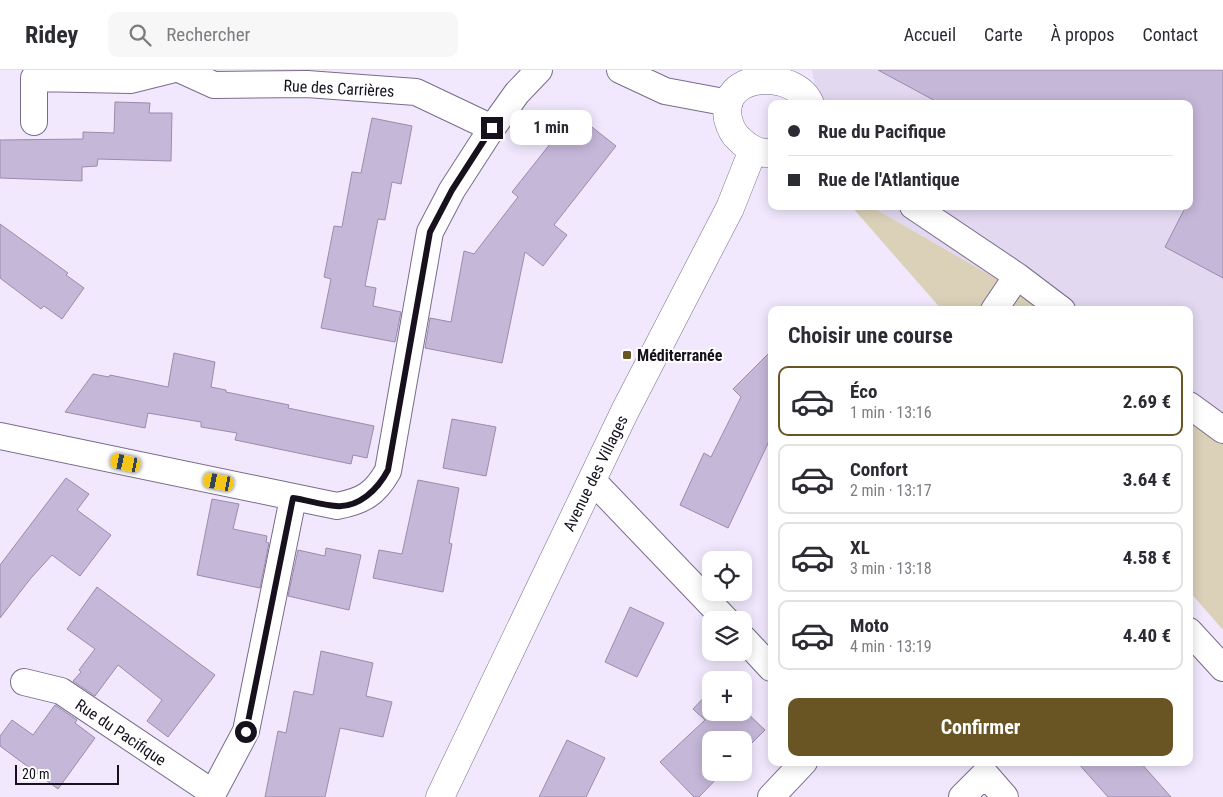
<!DOCTYPE html>
<html lang="fr">
<meta charset="utf-8">
<style>
body{margin:0;font-family:"Roboto Condensed",sans-serif;background:#f7f7f7;color:#2b2b33;height:100vh;display:flex;flex-direction:column;font-size:19px;white-space:nowrap}
*{box-sizing:border-box;margin:0}
p{font-size:16px;color:#7c7c81}
.icon{flex:none;width:28px;height:28px;fill:none;stroke:currentColor;stroke-width:2;stroke-linecap:round;stroke-linejoin:round}
.map{position:relative;flex:1;overflow:hidden}
.drawer{position:absolute;left:768px;top:236px;width:425px;height:460px;display:flex;flex-direction:column;background:#fff;border-radius:10px;box-shadow:0 2px 12px #0003}
.drawer>*{flex:none}
.hud{position:absolute;left:768px;top:30px;width:425px;height:110px;border-radius:10px;box-shadow:0 2px 12px #0003;display:grid;align-content:center;height:110px;padding:0 20px;background:#fff}
.buttons{position:absolute;left:702px;top:481px;display:grid;gap:10px}
.buttons a{display:grid;place-items:center;width:50px;height:50px;border-radius:10px;background:#fff;box-shadow:0 2px 12px #0003;font-size:25px}
.scale{position:absolute;left:15px;bottom:12px;width:104px;box-sizing:border-box;padding-left:5px;border:2px solid #16111d;border-top:0;font-size:14px;line-height:18px;white-space:nowrap;color:#16111d;-webkit-text-stroke:4px #fff;paint-order:stroke}
.end{position:absolute;width:22px;height:22px;margin:-11px;border:6px solid #16111d;background:#fff;box-shadow:0 0 0 2px #fff}
.from{border-radius:50%}
.bubble{position:absolute;height:35px;border-radius:10px;background:#fff;box-shadow:0 2px 12px #0003;font-size:16px;font-weight:700;line-height:35px;text-align:center}
.car{position:absolute;width:15px;height:30px;margin:-15px -8px;border-radius:6px;box-shadow:0 0 4px 1px #0007;background:linear-gradient(#f5c518 24%,#345 0 40%,#f5c518 0 76%,#345 0 86%,#f5c518 0)}
.hud b{display:flex;align-items:center;gap:18px;height:48px;font-size:19px}
.hud b+b{border-top:1px solid #e1e1e2}
.hud i{width:12px;height:12px;background:#2b2b33}
ul{padding:0;list-style:none}
li{display:flex;align-items:center;gap:15px;height:70px;margin:0 10px 8px;padding:0 10px;border:2px solid #e1e1e2;border-radius:10px}
li div{flex:1}
li b{display:block;font-size:19px}
li em{font-style:normal;font-weight:700}
li.current{border-color:#685523}
li>.icon{width:45px;height:45px;stroke-width:1.5}
h2{padding:0 20px;font-size:22px;line-height:60px}
.cta{display:flex;gap:10px;margin-top:auto;padding:10px 20px}
.cta a{flex:1;height:58px;border-radius:10px;background:#685523;color:#fff;font-size:20px;font-weight:700;line-height:58px;text-align:center}
header{display:flex;align-items:center;gap:30px;box-sizing:border-box;height:70px;padding:0 25px;background:#fff;border-bottom:1px solid #e1e1e2}
header strong{font-size:24px}
nav{display:flex;gap:28px;margin-inline-start:auto;font-size:18px}
.search{width:350px;height:45px;background:#f7f7f7;display:flex;align-items:center;gap:12px;box-sizing:border-box;padding:0 18px;border-radius:10px;color:#7c7c81;font-size:19px}
.map>svg:first-child{display:block}
.built{fill:#e2d8f0}
.green{fill:#dbd1b9}
.building{fill:#c5b7d8;stroke:#998cac}
.lines{fill:none;stroke-linecap:round;stroke-linejoin:round}
.minor-casing{stroke:#796c8b;stroke-width:28}
.tertiary-casing{stroke:#796c8b;stroke-width:29}
.minor{stroke:#fff;stroke-width:26}
.tertiary{stroke:#fff;stroke-width:28}
.route{stroke:#16111d;stroke-width:6}
.poi-dot{fill:#685523;stroke:#fff;stroke-width:2}
.labels{text-anchor:middle;stroke-width:4;stroke-linejoin:round;paint-order:stroke}
.street-label{font-size:16px;fill:#16111d;stroke:#fff}
.poi-label{font-size:16px;font-weight:bold;fill:#16111d;stroke:#fff;text-anchor:start}
</style>
<header>
<strong>Ridey</strong>
<div class="search"><svg class="icon" aria-label="search" viewBox="0 0 24 24"><circle cx="10" cy="10" r="6"/><path d="M15 15l6 6"/></svg>Rechercher</div>
<nav><a>Accueil</a><a>Carte</a><a>À propos</a><a>Contact</a></nav>
</header>
<div class="map">
<svg width="1223" height="727" viewBox="0 0 1223 727">
<rect width="100%" height="100%" fill="#f1e8fd"/>
<path class="built" d="M812,0H1223V373L1189,347V240H1045L1021,223L870,136H1189V34H818Z"/>
<path class="green" d="M851,136H870L1021,223L1045,240H942Z
M1189,347L1223,373V560L1189,521Z"/>
<path class="building" d="M878,0H1223V208L1165,177L1186,136H1189V34H941Z
M115,32L150,33L149,43H172L171,91L98,89L97,96L82,97V111L0,108V70L83,69V62L114,63Z
M372,48L412,56L401,114L392,112L385,150L378,149L365,216L376,218L373,236L401,242L395,272L321,258L331,209L324,207L334,156L342,157L352,102L361,103Z
M583,50L616,76L554,155L567,165L543,196L525,182L502,293L425,278L430,248L451,252L464,181L474,184L518,127L512,122L558,64L566,72Z
M0,154L68,203L66,205L84,218L62,249L44,236L41,239L0,208Z
M771,281V367L728,458L680,435L704,383L711,387L741,327L733,319Z
M174,283L215,292L211,317L226,320V322L289,335L288,338L374,356L367,388L353,385L351,394L235,370L237,363L201,357V352L148,343L145,358L65,342L93,304L109,307L110,305L168,317Z
M452,349L496,357L486,406L443,398Z
M66,408L89,424L77,440L111,465L80,506L52,485L31,508L0,548V495Z
M418,410L459,418L449,473L452,474L443,522L373,508L379,480L402,484Z
M212,429L239,434L233,459L267,466L266,472L269,473L260,518L197,505Z
M326,478L361,485L349,540L288,526L298,480L325,486Z
M97,517L215,605L168,667L147,651L162,630L118,595L95,626L73,611L81,602L79,600L95,579L67,559Z
M630,537L664,553L637,607L605,592Z
M321,581L373,593L366,626L392,632L383,667L340,658L325,727H265L278,661L286,663L294,621L313,625Z
M711,620V642H744V640L765,660L744,681V670H711V702H723L699,727H694L660,692L705,650L693,639Z
M55,635L77,650L75,653L95,668L58,719L0,676V666L12,650L33,665Z
M567,670L605,688L586,727H539Z
M1077,692H1140L1171,727H1108Z"/>
<g class="lines">
<defs>
<path id="minor" d="M181,0L214,15L307,14L416,22L492,58
M620,0L665,21L729,33
M34,52V8L131,10L171,0
M913,136L1017,206L1062,240
M994,240L1017,206
M1189,335L1223,360
M0,366L337,436C363,431 375,424 388,401L430,162L452,120L492,58L517,23L539,0
M592,410L726,550
M1189,561L1223,598
M744,569L771,598
M24,612L61,621L213,723L246,661L293,428
M771,727L804,692
M962,727L985,704L1005,727"/>
<path id="tertiary" d="M770,83C758,84 747,77 739,69C733,64 730,57 728,49C719,0 796,0 810,34
M440,727L625,341L730,138L753,80"/>
</defs>
<use href="#minor" class="minor-casing"/>
<use href="#tertiary" class="tertiary-casing"/>
<use href="#minor" class="minor"/>
<use href="#tertiary" class="tertiary"/>
</g>
<g class="lines">
<path class="route" d="M246,662L293,428C307,430 322,435 336,436C359,438 378,419 388,400L430,162L452,120L492,58"/>
</g>
<rect class="poi-dot" x="622" y="280" width="10" height="10" rx="2.5"/>
<g class="labels">
<g class="street-label">
<text transform="translate(339 18) rotate(3)" y="6">Rue des Carrières</text>
<text transform="translate(595 403) rotate(-64)" y="6">Avenue des Villages</text>
<text transform="translate(121 662) rotate(34)" y="6">Rue du Pacifique</text>
</g>
<g class="poi-label">
<text x="637" y="291">Méditerranée</text>
</g>
</g>
</svg>
<div class="buttons">
<a><svg class="icon" aria-label="locate" viewBox="0 0 24 24"><circle cx="12" cy="12" r="6"/><path d="M12 2v4M12 18v4M2 12h4M18 12h4"/></svg></a>
<a><svg class="icon" aria-label="layers" viewBox="0 0 24 24"><path d="M12 4l9 5-9 5-9-5zM3 14l9 5 9-5"/></svg></a>
<a>+</a>
<a>−</a>
</div>
<div class="scale">20 m</div>
<i class="end from" style="left:246px;top:662px"></i>
<i class="end" style="left:492px;top:58px"></i>
<div class="bubble" style="left:510px;top:40px;width:82px">1 min</div>
<i class="car" style="left:126px;top:393px;rotate:282deg"></i>
<i class="car" style="left:219px;top:412px;rotate:281deg"></i>
<div class="hud">
<b><i class="from"></i>Rue du Pacifique</b>
<b><i></i>Rue de l'Atlantique</b>
</div>
<section class="drawer">
<h2>Choisir une course</h2>
<ul>
<li class="current"><svg class="icon" aria-label="car" viewBox="0 0 24 24"><path d="M5 17H2v-5l4-1 3-4h7l3 4 3 1v5h-3M9 17h6M6 11h13"/><circle cx="7" cy="17" r="2"/><circle cx="17" cy="17" r="2"/></svg><div><b>Éco</b><p>1 min · 13:16</p></div><em>2.69 €</em></li>
<li><svg class="icon" aria-label="car" viewBox="0 0 24 24"><path d="M5 17H2v-5l4-1 3-4h7l3 4 3 1v5h-3M9 17h6M6 11h13"/><circle cx="7" cy="17" r="2"/><circle cx="17" cy="17" r="2"/></svg><div><b>Confort</b><p>2 min · 13:17</p></div><em>3.64 €</em></li>
<li><svg class="icon" aria-label="car" viewBox="0 0 24 24"><path d="M5 17H2v-5l4-1 3-4h7l3 4 3 1v5h-3M9 17h6M6 11h13"/><circle cx="7" cy="17" r="2"/><circle cx="17" cy="17" r="2"/></svg><div><b>XL</b><p>3 min · 13:18</p></div><em>4.58 €</em></li>
<li><svg class="icon" aria-label="car" viewBox="0 0 24 24"><path d="M5 17H2v-5l4-1 3-4h7l3 4 3 1v5h-3M9 17h6M6 11h13"/><circle cx="7" cy="17" r="2"/><circle cx="17" cy="17" r="2"/></svg><div><b>Moto</b><p>4 min · 13:19</p></div><em>4.40 €</em></li>
</ul>
<div class="cta"><a>Confirmer</a></div>
</section>
</div>
